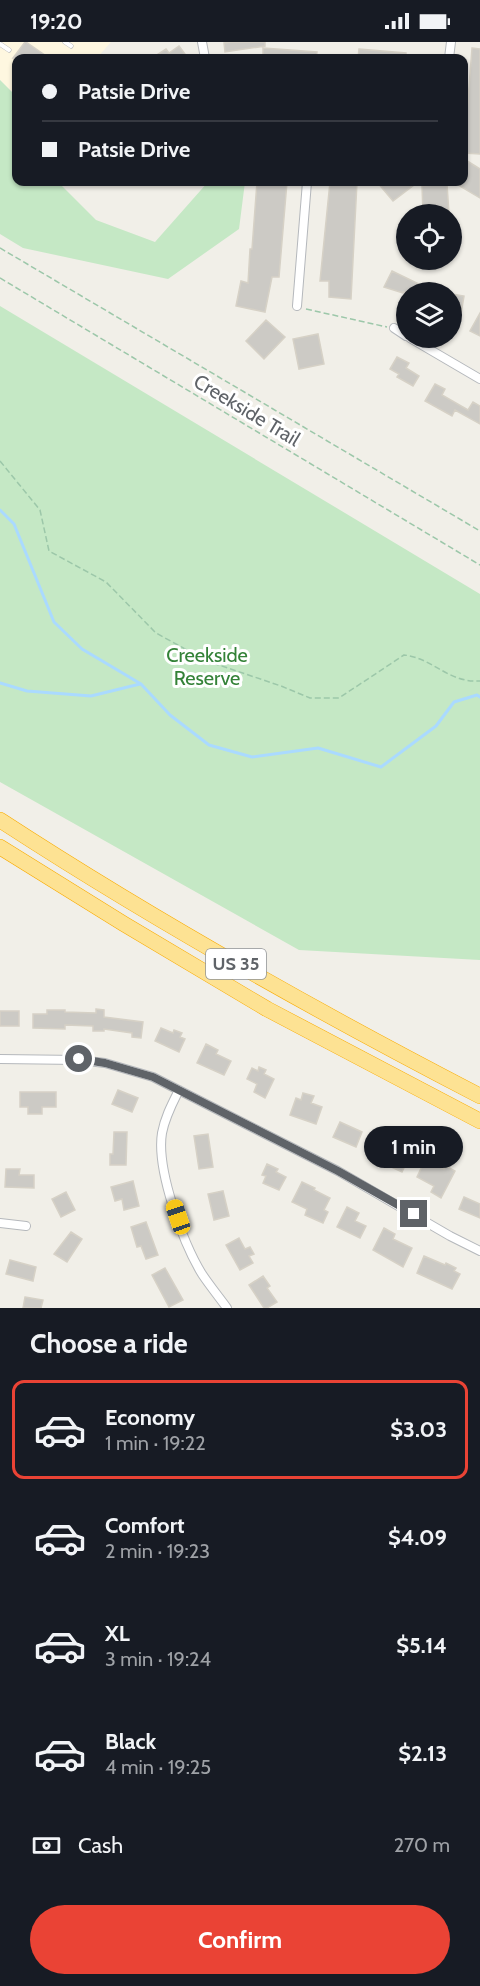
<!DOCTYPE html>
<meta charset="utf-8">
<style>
body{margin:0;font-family:Cabin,sans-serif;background:#242831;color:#f1f3f6;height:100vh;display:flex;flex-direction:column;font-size:22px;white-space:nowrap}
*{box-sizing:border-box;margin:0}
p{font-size:20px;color:#9ea1a6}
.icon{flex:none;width:33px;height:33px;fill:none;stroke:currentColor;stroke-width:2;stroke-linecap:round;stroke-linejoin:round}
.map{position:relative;height:1266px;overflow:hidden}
.details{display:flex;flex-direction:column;background:#171b24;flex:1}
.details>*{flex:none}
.banner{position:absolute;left:12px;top:12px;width:456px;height:132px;border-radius:12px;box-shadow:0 2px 4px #0004;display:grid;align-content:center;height:132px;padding:0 30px;background:#171b24}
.buttons{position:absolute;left:396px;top:162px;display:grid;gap:12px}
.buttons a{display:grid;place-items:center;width:66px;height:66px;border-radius:50%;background:#171b24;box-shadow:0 2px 4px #0004;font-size:30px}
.end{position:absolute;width:27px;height:27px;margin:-14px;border:8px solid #5f6368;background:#fff;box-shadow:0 0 0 3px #fff}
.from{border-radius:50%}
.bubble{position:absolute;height:42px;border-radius:21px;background:#171b24;box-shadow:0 2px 4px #0004;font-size:20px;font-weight:700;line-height:42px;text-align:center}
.car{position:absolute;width:18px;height:36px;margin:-18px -9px;border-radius:8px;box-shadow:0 0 4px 2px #0007;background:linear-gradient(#f5c518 24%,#345 0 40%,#f5c518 0 76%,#345 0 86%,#f5c518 0)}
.banner b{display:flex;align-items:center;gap:21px;height:57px;font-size:22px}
.banner b+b{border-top:2px solid #363941}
.banner i{width:15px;height:15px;background:#f1f3f6}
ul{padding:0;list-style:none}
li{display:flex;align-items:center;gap:18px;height:99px;margin:0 12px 9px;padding:0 18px;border:3px solid transparent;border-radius:12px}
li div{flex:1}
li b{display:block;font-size:22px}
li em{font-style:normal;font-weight:700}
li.on{border-color:#ea4335}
li>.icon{width:54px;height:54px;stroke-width:1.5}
h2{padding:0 30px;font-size:27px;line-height:72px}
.pay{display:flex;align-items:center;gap:15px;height:66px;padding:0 30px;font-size:22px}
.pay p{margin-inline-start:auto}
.action{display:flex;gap:12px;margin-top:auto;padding:12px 30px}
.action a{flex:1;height:69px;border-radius:36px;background:#ea4335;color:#fff;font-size:24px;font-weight:700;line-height:69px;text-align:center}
.status{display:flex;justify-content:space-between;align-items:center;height:42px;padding:0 30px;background:#171b24;direction:ltr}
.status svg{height:16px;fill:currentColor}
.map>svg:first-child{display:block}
.commercial{fill:#fef7e0}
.green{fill:#c5e8c5}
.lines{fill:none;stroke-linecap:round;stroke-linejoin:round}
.stream{stroke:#aadaff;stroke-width:3}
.building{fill:#cccac5;stroke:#d6d1c6;stroke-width:1.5}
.lane-casing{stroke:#b5b8bc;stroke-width:5}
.street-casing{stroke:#b5b8bc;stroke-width:10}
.highway-casing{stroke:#f9ab00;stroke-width:16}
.path{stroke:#9cc7a9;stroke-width:1.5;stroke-dasharray:6 3;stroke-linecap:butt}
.lane{stroke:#fff;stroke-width:4}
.street{stroke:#fff;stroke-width:8}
.highway{stroke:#fde293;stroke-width:15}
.route{stroke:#5f6368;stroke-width:8}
.labels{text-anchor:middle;stroke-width:6;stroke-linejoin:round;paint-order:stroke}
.shield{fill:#fff;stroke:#8f9295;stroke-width:1.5}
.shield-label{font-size:18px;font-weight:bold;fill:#5f6368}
.street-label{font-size:20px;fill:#5f6368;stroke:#fff}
.park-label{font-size:20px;fill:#348238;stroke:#fff}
</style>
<div class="status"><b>19:20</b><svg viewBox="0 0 49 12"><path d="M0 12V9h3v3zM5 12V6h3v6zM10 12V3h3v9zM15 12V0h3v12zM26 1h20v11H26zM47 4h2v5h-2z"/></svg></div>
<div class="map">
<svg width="480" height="1266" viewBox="0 0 480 1266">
<rect width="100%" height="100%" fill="#f1efe8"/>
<path class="commercial" d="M0,0H111L97,16H16V54L0,38Z"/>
<path class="green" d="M0,38L16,54V140H58L96,178L155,200L208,140H245L239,187L168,237L23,206L0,192Z
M0,264L480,552V918L299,908L0,740Z"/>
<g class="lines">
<path class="stream" d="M0,468L14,482L54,580L82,607L141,642L170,673L209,703L252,715L318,706L381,725L436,684L454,660L477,653L480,655
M0,641L27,649L91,654L140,642"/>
</g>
<path class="building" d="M25,0H26L49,16H13Z
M231,0H265V4L225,10L224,1Z
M179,4L185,12L179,16H152L166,7L169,11Z
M263,6L317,10L316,16H263Z
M472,6L480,7V112L464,111Z
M359,7L406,11V16H358Z
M464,117L480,127V156L453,140H464Z
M257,140H287L279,235H272L265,270L236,264L241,239L248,241L250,207H252Z
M330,140H357L351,257L329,255V239H320Z
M377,140H418L393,159Z
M447,142L449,172H423L422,144Z
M392,229L419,242L415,250H403V251L384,245Z
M452,252L464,254L461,272L452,271Z
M480,271V294L470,289Z
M266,278L285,295L264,317L246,299Z
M318,292L324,322L299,327L293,297Z
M397,315L409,321L406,326L419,334L413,344L397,335L399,332L390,327Z
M435,342L445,347L442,353L468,368L473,360L480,364V382L455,368L452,374L425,359Z
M96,967L104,968V975L143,980L141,996L132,995V991L104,987V989H93V984L65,983V987L33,986V972H47V968H65V970L96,971Z
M0,969H19V984H0Z
M161,986L173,991L174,988L182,991L180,995L185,997L179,1010L155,999Z
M206,1002L218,1008L216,1012L231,1019L224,1033L197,1021Z
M259,1025L266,1028L264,1032L274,1037L265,1056L254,1050L257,1042L247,1037L252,1026L258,1029Z
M118,1048L138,1056L132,1070L112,1062Z
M20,1050H56V1065H42V1072H28V1065H20Z
M303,1051L314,1054L311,1061L322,1065L316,1082L290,1073L296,1056L301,1058Z
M340,1080L362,1090L356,1105L333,1095Z
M114,1090H127L126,1123H110V1112H113Z
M208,1092L213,1125L199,1127L194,1094Z
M382,1099L410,1113L402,1130L374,1117Z
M425,1118L444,1127L446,1124L455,1129L441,1156L431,1150L434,1144L417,1135Z
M267,1122L278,1127L276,1130L286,1135L279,1148L263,1141L266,1134L262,1133Z
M6,1127H20L19,1133H34V1146L5,1145Z
M133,1139L139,1164L124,1168L122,1157L115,1159L111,1145Z
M302,1140L315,1146L314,1148L330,1156L324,1168L328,1170L323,1181L305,1173L307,1167L292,1160Z
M223,1149L229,1174L214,1178L208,1152Z
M66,1150L75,1168L61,1175L52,1157Z
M464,1155L480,1162V1176L459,1167Z
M347,1165L359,1171L355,1179L366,1184L360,1196L337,1185Z
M146,1180L158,1213L146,1217L141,1204L137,1205L131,1185Z
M384,1186L395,1192L393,1197L412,1206L403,1225L373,1208Z
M71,1190L82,1197L67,1220L54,1212Z
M239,1196L245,1207L250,1205L254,1212L249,1214L253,1221L240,1228L226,1203Z
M424,1214L445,1223L446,1221L456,1226L454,1229L460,1232L452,1247L417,1231Z
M10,1218L36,1225L33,1239L6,1232Z
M165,1226L183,1258L169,1265L152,1233Z
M263,1234L270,1244L267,1246L277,1260L267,1266H264L249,1243Z
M25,1255L43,1258L41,1266H23Z"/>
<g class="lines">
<defs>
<path id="lane" d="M65,0L71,4
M0,2L9,8"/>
<path id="street" d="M202,0L205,16
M449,16L451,0
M297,264L307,140
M394,286L406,294
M410,296L480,337
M0,1017L79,1018L105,1021L153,1035L338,1129L450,1194L480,1209
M179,1048C172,1062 165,1075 162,1091C156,1127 183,1201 202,1232C210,1244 219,1255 227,1266
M0,1181L26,1184"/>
<path id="highway" d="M0,778C155,879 316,969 480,1054
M0,805L124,882L267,967L480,1079"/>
</defs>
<use href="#lane" class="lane-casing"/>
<use href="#street" class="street-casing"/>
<use href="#highway" class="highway-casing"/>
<path class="path" d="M0,206L480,489
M0,236L480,523
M306,267L387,285
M0,419L40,468L49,509L106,540L156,591L207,619L281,644L310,656H339L404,613C433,616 448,641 480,639"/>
<use href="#lane" class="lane"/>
<use href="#street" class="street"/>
<use href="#highway" class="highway"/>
</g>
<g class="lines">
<path class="route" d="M79,1017L105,1021L153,1035L338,1129L414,1172"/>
</g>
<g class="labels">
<rect class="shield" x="206" y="907" width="60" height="30" rx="4.5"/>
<g class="shield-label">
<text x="236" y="928">US 35</text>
</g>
<g class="street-label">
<text transform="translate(247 368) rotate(31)" y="7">Creekside Trail</text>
</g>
<g class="park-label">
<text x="207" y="620">Creekside<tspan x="207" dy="23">Reserve</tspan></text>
</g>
</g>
</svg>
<div class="buttons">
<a><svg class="icon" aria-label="locate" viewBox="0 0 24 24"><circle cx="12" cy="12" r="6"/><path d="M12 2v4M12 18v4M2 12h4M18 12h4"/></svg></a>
<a><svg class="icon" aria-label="layers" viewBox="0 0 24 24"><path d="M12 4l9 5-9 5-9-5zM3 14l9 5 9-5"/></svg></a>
</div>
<i class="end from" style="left:79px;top:1017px"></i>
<i class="end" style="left:414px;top:1172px"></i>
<div class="bubble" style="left:364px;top:1084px;width:99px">1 min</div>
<i class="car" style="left:178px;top:1175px;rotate:341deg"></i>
<div class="banner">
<b><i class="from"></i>Patsie Drive</b>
<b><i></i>Patsie Drive</b>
</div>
</div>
<section class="details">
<h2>Choose a ride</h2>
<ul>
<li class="on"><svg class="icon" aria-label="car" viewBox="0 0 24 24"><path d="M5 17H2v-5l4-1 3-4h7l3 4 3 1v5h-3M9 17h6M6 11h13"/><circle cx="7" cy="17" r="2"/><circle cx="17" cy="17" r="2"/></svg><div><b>Economy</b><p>1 min · 19:22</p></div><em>$3.03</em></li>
<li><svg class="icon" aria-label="car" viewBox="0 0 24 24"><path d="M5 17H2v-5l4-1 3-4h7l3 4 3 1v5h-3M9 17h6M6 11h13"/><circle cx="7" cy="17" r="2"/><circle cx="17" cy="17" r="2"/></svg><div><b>Comfort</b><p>2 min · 19:23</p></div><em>$4.09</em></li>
<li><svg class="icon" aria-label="car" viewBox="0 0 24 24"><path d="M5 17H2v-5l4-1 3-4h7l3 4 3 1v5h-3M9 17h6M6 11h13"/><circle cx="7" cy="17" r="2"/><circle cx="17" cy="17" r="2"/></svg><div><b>XL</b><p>3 min · 19:24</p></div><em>$5.14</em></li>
<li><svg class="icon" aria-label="car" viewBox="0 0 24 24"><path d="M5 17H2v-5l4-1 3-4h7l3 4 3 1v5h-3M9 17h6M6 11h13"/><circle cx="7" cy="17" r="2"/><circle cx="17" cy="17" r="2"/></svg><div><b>Black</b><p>4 min · 19:25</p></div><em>$2.13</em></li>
</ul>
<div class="pay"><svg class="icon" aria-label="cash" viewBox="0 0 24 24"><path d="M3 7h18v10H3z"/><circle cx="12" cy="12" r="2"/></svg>Cash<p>270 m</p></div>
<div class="action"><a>Confirm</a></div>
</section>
